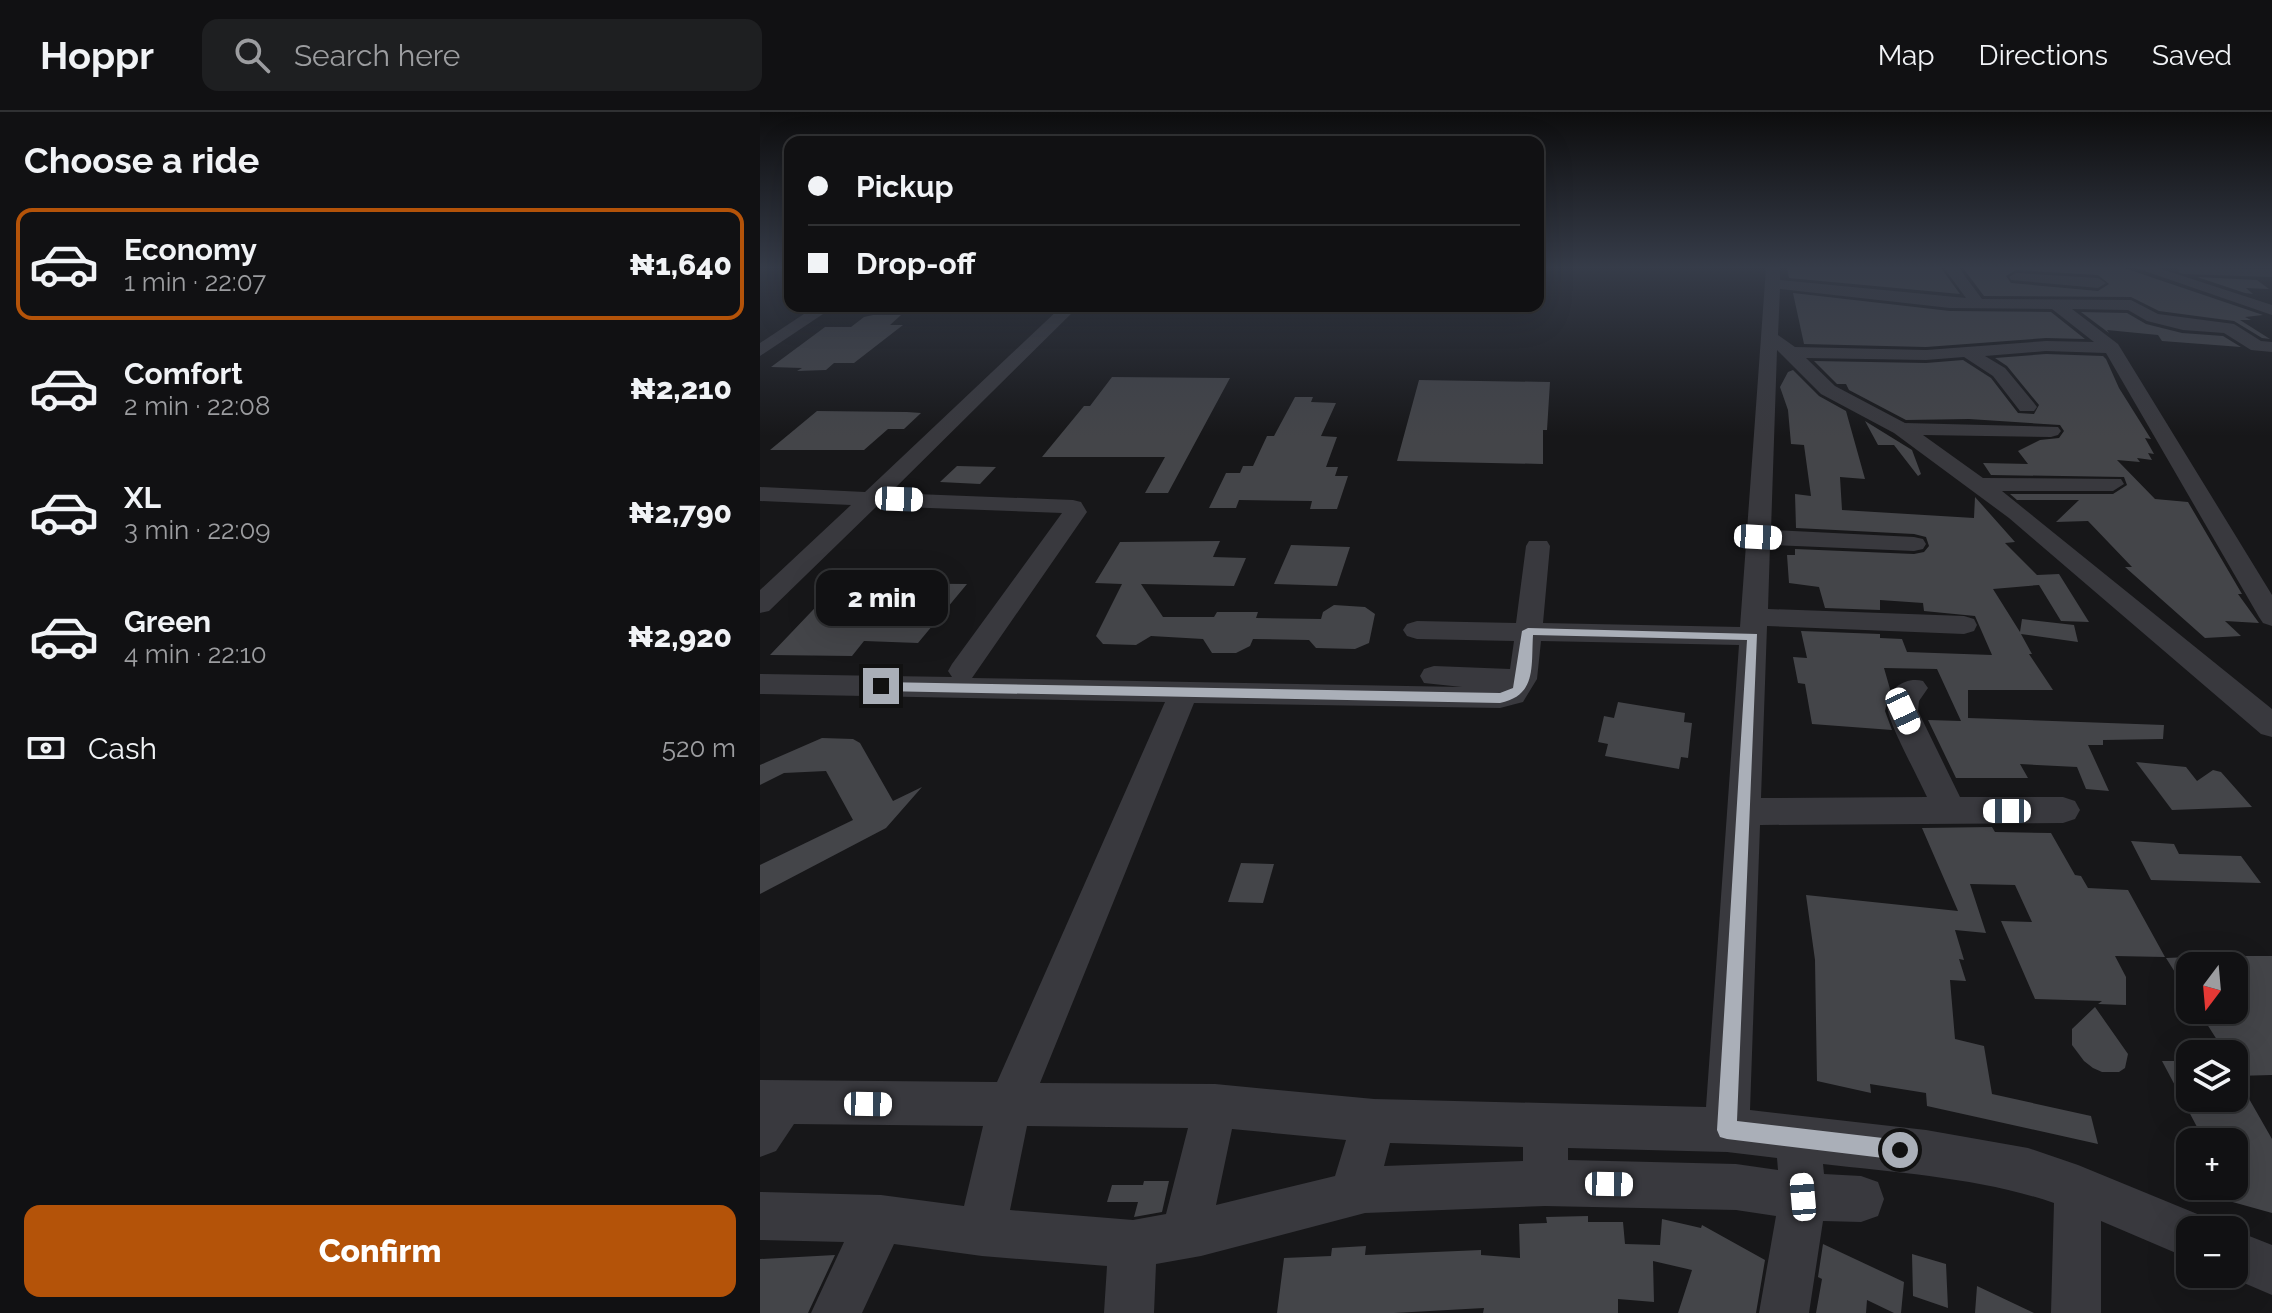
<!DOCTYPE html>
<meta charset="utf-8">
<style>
body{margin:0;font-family:Raleway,sans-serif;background:#1e1f21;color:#f1f3f6;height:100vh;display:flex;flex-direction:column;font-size:30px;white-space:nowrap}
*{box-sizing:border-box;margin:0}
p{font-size:26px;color:#9c9da0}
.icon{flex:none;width:44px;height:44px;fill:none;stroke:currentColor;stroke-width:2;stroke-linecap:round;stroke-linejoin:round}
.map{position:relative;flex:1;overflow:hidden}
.details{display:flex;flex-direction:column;background:#111113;width:760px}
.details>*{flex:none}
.banner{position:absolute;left:24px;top:24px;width:760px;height:176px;border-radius:16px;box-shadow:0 8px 32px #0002,0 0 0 2px #303133;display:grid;align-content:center;height:176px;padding:0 24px;background:#111113}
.needle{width:52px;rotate:196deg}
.tools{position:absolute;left:1416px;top:840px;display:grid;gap:16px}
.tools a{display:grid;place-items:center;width:72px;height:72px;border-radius:16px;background:#111113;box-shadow:0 8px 32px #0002,0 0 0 2px #303133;font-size:40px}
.end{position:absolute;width:36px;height:36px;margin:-18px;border:10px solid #aaafb8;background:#111;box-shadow:0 0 0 4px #111}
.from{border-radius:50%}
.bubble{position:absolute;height:56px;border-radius:16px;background:#111113;box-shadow:0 8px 32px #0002,0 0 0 2px #303133;font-size:26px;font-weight:800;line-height:56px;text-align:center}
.car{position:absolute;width:24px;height:48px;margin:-24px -12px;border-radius:10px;box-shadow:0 0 6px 2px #0007;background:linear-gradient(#fff 24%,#345 0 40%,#fff 0 76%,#345 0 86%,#fff 0)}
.banner b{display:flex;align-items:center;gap:28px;height:76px;font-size:30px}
.banner b+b{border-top:2px solid #303133}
.banner i{width:20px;height:20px;background:#f1f3f6}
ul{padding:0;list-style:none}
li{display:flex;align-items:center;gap:24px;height:112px;margin:0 16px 12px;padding:0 8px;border:4px solid transparent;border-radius:16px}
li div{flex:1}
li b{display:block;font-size:30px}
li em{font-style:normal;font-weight:800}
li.current{border-color:#b45309}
li>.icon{width:72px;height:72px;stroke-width:1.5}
h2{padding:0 24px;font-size:36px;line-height:96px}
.pay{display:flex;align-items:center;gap:20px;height:88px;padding:0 24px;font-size:30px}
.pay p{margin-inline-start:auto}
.cta{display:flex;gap:16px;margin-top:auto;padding:16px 24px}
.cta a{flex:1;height:92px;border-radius:16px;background:#b45309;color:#fff;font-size:32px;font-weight:800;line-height:92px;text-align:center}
header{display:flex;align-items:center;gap:48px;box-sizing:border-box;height:112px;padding:0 40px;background:#111113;border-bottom:2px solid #303133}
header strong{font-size:38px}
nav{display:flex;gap:44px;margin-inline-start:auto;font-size:28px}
.search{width:560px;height:72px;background:#1e1f21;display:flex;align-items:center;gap:20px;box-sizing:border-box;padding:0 28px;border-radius:16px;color:#9c9da0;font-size:30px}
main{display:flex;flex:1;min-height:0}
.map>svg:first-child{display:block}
.building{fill:#444549;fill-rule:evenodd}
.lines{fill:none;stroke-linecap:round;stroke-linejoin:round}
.minor{fill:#39393e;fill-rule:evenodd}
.route{fill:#aaafb8}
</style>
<header>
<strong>Hoppr</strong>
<div class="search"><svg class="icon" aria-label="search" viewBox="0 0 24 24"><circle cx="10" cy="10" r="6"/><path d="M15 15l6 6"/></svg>Search here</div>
<nav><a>Map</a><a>Directions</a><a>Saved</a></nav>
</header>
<main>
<section class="details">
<h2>Choose a ride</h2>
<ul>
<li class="current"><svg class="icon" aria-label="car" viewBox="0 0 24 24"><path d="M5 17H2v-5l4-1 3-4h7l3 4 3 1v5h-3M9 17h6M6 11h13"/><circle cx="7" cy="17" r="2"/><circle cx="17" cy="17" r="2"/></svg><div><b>Economy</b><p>1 min · 22:07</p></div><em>₦1,640</em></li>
<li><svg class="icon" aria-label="car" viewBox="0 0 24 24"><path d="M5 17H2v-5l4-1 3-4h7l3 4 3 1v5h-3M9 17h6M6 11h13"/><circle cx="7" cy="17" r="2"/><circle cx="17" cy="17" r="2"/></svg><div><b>Comfort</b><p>2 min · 22:08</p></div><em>₦2,210</em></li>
<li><svg class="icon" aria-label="car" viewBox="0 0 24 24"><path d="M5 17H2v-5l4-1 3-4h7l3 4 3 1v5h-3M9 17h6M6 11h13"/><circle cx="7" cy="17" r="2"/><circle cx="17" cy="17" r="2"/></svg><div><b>XL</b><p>3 min · 22:09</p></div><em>₦2,790</em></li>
<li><svg class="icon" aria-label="car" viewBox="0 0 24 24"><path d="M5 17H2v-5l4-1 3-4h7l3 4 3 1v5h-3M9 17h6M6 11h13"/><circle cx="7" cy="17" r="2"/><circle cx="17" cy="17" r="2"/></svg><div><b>Green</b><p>4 min · 22:10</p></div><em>₦2,920</em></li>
</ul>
<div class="pay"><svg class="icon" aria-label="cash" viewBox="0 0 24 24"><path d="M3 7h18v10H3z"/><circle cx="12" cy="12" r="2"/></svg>Cash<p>520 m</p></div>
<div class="cta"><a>Confirm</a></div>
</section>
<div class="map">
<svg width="1512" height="1201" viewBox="0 0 1512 1201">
<rect width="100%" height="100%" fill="#171719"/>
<path class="building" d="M1027,156H1181L1200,182L1029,166Z
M1203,156H1364L1503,203L1485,205L1491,208H1480L1510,227L1502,226L1474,209L1399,199L1371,185L1224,184ZM1256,158L1338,163L1349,172L1338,179L1251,171L1246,164Z
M1437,165L1497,168L1509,177L1486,176L1493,182L1485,181Z
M1033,181L1190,199L1291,200L1325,227L1286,226L1166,235L1044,232Z
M1321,200L1367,201L1386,212L1422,221L1463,224L1481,235L1402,229L1398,223L1347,218L1349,221Z
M113,203H141L130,213H143L94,251H74L66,258L37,259L42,256L11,255L65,215H91L104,205Z
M1286,242L1343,244L1346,247L1359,276L1391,327L1385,326L1394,342L1388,341L1392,348L1377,346L1380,350L1357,348L1395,387L1428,390L1482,482H1478L1499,511L1465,509L1481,524L1445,526L1365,455H1372L1328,409L1296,410L1319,388H1257L1250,382H1353L1367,373L1364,365L1231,363L1223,351L1268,352L1258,339L1280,328L1299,326L1304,319L1300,313L1209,307L1146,308L1089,278L1086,272H1077L1054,249L1166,251L1203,248L1231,266L1258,301L1274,302L1279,293L1247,254L1235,246Z
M1033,258L1059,284L1086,299L1105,367L1080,365L1082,398L1214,406L1215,385L1255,430L1245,431L1277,463L1299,462L1329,510L1301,509L1279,473L1233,477L1260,520L1262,507L1314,513L1318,530L1261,522L1272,542H1269L1293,578H1208V606L1404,613L1403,627L1343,628V633H1328L1349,679L1326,677L1317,655L1260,652L1268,666H1196L1168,608L1201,609L1177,557L1124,556L1130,577L1125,599L1132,618L1052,612L1045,572L1038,571L1033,545L1047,546L1041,519L1120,522V526L1142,527L1147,540L1232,543L1215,504L1164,499L1163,491L1120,488V498L1065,496L1059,475L1029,471L1027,443H1035V437L1154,442L1164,440L1169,434L1166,425L1154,422L1036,416L1035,382L1051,384L1044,333L1031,332L1028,298L1020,275L1028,260Z
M352,265L470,266L408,381H385L405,345H282L324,294H330Z
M659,268L790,270L787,318H783V352L637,349Z
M535,285H553L551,290L576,291L561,324L577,325L566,355H578L575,364H588L577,397H550L552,389L479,388L476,396H449L466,361H480L483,354H493L507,324H514Z
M57,299L147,300L161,301L144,317H128L104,338H10Z
M1105,309L1152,338L1161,362L1158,364L1134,333H1118Z
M197,354L236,355L220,372L180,370Z
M460,429L453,445L486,446L474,474L381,472L403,505H454L457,500H498L496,506L561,507L563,500L574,493L605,495L615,502L609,531L595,537L556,536L549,528L493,527L490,534L476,541H452L443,527L391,524L376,533L343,532L336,524L362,472L335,471L360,430Z
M531,433L590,435L577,474L514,472Z
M90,471L207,472L158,531L104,529L92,544L10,543L71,479Z
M858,590L925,601L924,610L932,611L928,646L921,645L919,657L845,644L848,632L838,630L844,604L854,606Z
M62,626L93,627L100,631L133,689L162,675L126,716L0,782V753L93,708L66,659L24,661L0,673V653Z
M1376,650L1426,655L1437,669L1453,658L1461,660L1492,695L1412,698Z
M1232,715L1235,720L1291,721L1315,763L1321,764L1328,776L1368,778L1405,845L1355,844L1366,865V893L1338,892L1342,889L1275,887L1241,809L1272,810L1255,773L1210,772L1226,821L1195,818L1204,848L1199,847L1206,869L1190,868L1195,927L1224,934L1232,982L1331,1004L1338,1032L1167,994L1166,981L1110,972L1111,981L1057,969L1055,848L1046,783L1198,799L1162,716Z
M1371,729L1414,732L1419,742L1481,744L1501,771L1391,768Z
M481,751L514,752L503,791L468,790Z
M1474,844H1512V963L1476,964L1512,1027V1101L1433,1079L1434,1074H1474V1030H1445L1402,949H1430V986H1474V942H1466L1438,898H1474Z
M1430,845V884L1406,846Z
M1335,895L1368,942L1365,956L1359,960H1342L1333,956L1324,949L1312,933V917Z
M384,1069H409L402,1100L374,1105L378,1090H347L352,1073H383Z
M828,1104V1110H863L865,1132L900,1133L902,1107L941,1116L942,1113L1005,1148L996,1201H918L932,1158L893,1149L894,1190L858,1187V1201H723L724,1196L634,1201H517L524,1146L571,1144L572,1136L606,1134L605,1143L721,1138V1143L760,1146L759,1112L787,1111L786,1105Z
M1063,1132L1144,1170L1141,1201H1134L1107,1188L1106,1201H1056L1062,1167L1058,1165Z
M1152,1142L1186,1152L1188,1196L1153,1184Z
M75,1143L48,1201H0V1147Z
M1217,1174L1274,1201H1215Z"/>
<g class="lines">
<path class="minor" d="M1006,156H1020V168L1206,186L1184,156H1199L1222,187L1371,188L1398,202L1474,212L1501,229L1512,230V240L1491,238L1464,221L1423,218L1387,209L1368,198L1312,197L1358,232L1512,483V514L1503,511L1499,505L1346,241L1286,239L1225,244L1245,256L1274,291L1277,295L1274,299H1260L1233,264L1204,245L1166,248L1046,246L1075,274L1145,311L1298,315L1301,319L1298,323L1291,325L1163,323L1223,366L1361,367L1364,372L1353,379H1242L1512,597V625L1501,622L1249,406L1134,321L1061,282L1017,238L1011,418L1154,425L1163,427L1166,432L1163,437L1154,439L1010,433L1008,497L1204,504L1214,507L1217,513L1214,519L1204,522L1007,514L1001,686L1167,685C1158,665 1132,618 1128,599C1124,578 1145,564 1163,569L1168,576L1159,589L1158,599L1200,685H1303L1315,689L1320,698L1315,707L1303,711L1000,713L990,998L1166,1018L1268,1036L1318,1053L1447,1106L1452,1118H1430V1147L1341,1109V1201H1291L1294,1091C1221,1066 1140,1061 1063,1052L1064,1062L1101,1064L1118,1070L1124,1087L1118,1104L1101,1110L1063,1109L1049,1201H999L1016,1104L976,1098L785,1094L605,1101L441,1144L396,1152L394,1201H344L347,1154L222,1144L134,1132L102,1201H51L84,1130L0,1128V1080L121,1083L204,1094L223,1014L34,1012L16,1039L0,1045V968L237,970L405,590L0,582V562L192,565L188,559L192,552L302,401L117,394L9,499L0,501V478L91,393L0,389V375L105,380L302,194H319L130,381L313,388L321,390L327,400L212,566L702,575L664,571L660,564L664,557L674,554L750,557L754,529L657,527L647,524L643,518L647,512L657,509L756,511L766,434L769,429H787L790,434L783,511L980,515ZM1020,177L1190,196L1292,197L1334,230L1286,229L1166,238L1035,235L1018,223ZM781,529L979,533L946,995L614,987L455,972L280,971L434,591L740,596L763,590L777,567ZM267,1014L428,1016L406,1102L373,1108L250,1098ZM472,1017L586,1028L575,1064L456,1093ZM630,1031L763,1035V1049L624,1054ZM808,1036L967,1040L1017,1046L1018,1058L976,1052L808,1048Z
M1376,156H1398L1512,193V203Z
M1418,156L1512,157V165L1424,162L1419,161Z
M1256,161L1338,166L1346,171L1338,176L1251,168L1249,165Z
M56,194H75L0,244V231Z
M1474,1118L1512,1133V1183L1463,1162H1474Z"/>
</g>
<linearGradient id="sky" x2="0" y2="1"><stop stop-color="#0d0d0e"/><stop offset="0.48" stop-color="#363c49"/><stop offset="1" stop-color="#363c49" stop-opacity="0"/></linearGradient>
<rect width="1512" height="324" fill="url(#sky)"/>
<path class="route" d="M768,516L997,522L977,1009L1140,1028L1147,1031L1150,1038L1147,1045L1140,1048L967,1027L960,1025L957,1018L987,528L773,523C771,555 777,583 740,591L121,579L115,574L121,570L740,581L753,576L762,519Z"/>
</svg>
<div class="tools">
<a><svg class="needle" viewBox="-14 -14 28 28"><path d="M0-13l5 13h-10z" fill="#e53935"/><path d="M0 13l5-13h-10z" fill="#9c9da0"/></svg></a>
<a><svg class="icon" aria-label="layers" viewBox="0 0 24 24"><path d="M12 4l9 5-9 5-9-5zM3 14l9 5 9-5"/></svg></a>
<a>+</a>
<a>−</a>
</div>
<i class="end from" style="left:1140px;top:1038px"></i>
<i class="end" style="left:121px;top:574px"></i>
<div class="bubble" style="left:56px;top:458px;width:132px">2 min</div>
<i class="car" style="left:139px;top:387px;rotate:92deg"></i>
<i class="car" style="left:998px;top:425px;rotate:93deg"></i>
<i class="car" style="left:1143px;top:599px;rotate:155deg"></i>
<i class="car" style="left:1247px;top:699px;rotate:270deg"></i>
<i class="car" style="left:108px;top:992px;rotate:91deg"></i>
<i class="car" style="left:849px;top:1072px;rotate:91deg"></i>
<i class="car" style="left:1043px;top:1085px;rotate:355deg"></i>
<div class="banner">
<b><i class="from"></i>Pickup</b>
<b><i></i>Drop-off</b>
</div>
</div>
</main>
